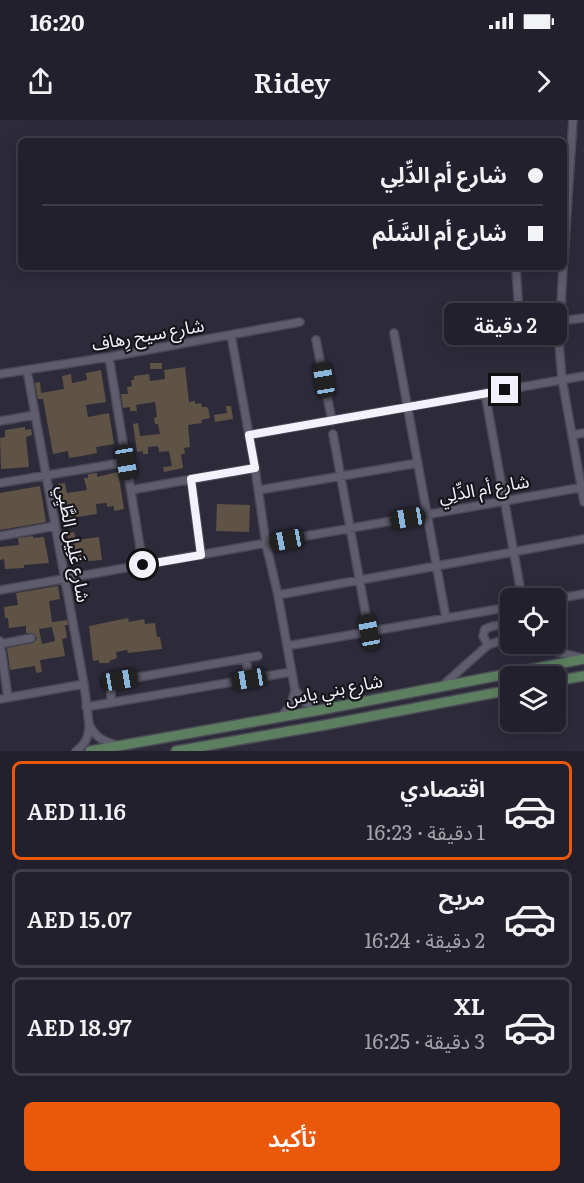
<!DOCTYPE html>
<html lang="ar">
<meta charset="utf-8">
<style>
body{margin:0;font-family:Literata,"Noto Sans Arabic",serif;background:#2a2834;color:#f1f3f6;direction:rtl;height:100vh;display:flex;flex-direction:column;font-size:22px;white-space:nowrap}
*{box-sizing:border-box;margin:0}
p{font-size:20px;color:#a2a3a9}
.icon{flex:none;width:33px;height:33px;fill:none;stroke:currentColor;stroke-width:2;stroke-linecap:round;stroke-linejoin:round}
.map{position:relative;height:631px;overflow:hidden;direction:ltr}
.drawer{display:flex;flex-direction:column;background:#22202c;flex:1}
.drawer>*{flex:none}
.hud{position:absolute;left:18px;top:18px;width:549px;height:132px;border-radius:9px;box-shadow:0 3px 15px #0003,0 0 0 2px #3f3e48;direction:rtl;display:grid;align-content:center;height:132px;padding:0 24px;background:#22202c}
.fabs{position:absolute;left:500px;top:468px;display:grid;gap:12px}
.fabs a{display:grid;place-items:center;width:66px;height:66px;border-radius:9px;background:#22202c;box-shadow:0 3px 15px #0003,0 0 0 2px #3f3e48;font-size:30px}
.end{position:absolute;width:27px;height:27px;margin:-14px;border:8px solid #f3f2fc;background:#111;box-shadow:0 0 0 3px #111}
.from{border-radius:50%}
.bubble{position:absolute;height:42px;border-radius:9px;background:#22202c;box-shadow:0 3px 15px #0003,0 0 0 2px #3f3e48;font-size:20px;font-weight:600;line-height:42px;text-align:center;direction:rtl}
.car{position:absolute;width:18px;height:36px;margin:-18px -9px;border-radius:8px;box-shadow:0 0 4px 2px #0007;background:linear-gradient(#222 24%,#8ab4d8 0 40%,#222 0 76%,#8ab4d8 0 86%,#222 0)}
.hud b{display:flex;align-items:center;gap:21px;height:57px;font-size:22px}
.hud b+b{border-top:2px solid #3f3e48}
.hud i{width:15px;height:15px;background:#f1f3f6}
ul{padding:10px 0 0;list-style:none}
li{display:flex;align-items:center;gap:18px;height:99px;margin:0 12px 9px;padding:0 12px;border:3px solid #3f3e48;border-radius:9px}
li div{flex:1}
li b{display:block;font-size:22px}
li em{font-style:normal;font-weight:600}
li.active{border-color:#ea580c}
li>.icon{width:54px;height:54px;stroke-width:1.5}
.cta{display:flex;gap:12px;margin-top:auto;padding:12px 24px}
.cta a{flex:1;height:69px;border-radius:9px;background:#ea580c;color:#fff;font-size:24px;font-weight:600;line-height:69px;text-align:center}
.status{display:flex;justify-content:space-between;align-items:center;height:42px;padding:0 30px;background:#22202c;direction:ltr}
.status svg{height:16px;fill:currentColor}
header{display:flex;justify-content:space-between;align-items:center;height:78px;padding:0 24px;background:#22202c;font-size:27px;font-weight:600}
.map>svg:first-child{display:block}
.building{fill:#5f5345;fill-rule:evenodd}
.lines{fill:none;stroke-linecap:round;stroke-linejoin:round}
.minor-casing{stroke:#4b4956;stroke-width:10}
.major-casing{stroke:#4b4956;stroke-width:12}
.minor{stroke:#5e5c6d;stroke-width:7}
.major{stroke:#5c805f;stroke-width:9}
.route{stroke:#f3f2fc;stroke-width:8}
.labels{text-anchor:middle;stroke-width:4.5;stroke-linejoin:round;paint-order:stroke}
.street-label{font-size:18px;fill:#f3f2fc;stroke:#16151b}
</style>
<div class="status"><b>16:20</b><svg viewBox="0 0 49 12"><path d="M0 12V9h3v3zM5 12V6h3v6zM10 12V3h3v9zM15 12V0h3v12zM26 1h20v11H26zM47 4h2v5h-2z"/></svg></div>
<header><svg class="icon" aria-label="forward" viewBox="0 0 24 24"><path d="M9 5l7 7-7 7"/></svg>Ridey<svg class="icon" aria-label="share" viewBox="0 0 24 24"><path d="M12 15V3M7 8l5-5 5 5M5 13v7h14v-7"/></svg></header>
<div class="map">
<svg width="584" height="631" viewBox="0 0 584 631">
<rect width="100%" height="100%" fill="#2d2b3a"/>
<path class="building" d="M150,243H162V249H150Z
M185,247L189,282L195,281V284L201,283L202,287H207L208,288L210,298L201,300L202,303L188,305L190,327L184,328L185,334H181L183,348L164,352L163,347L172,346L169,331L159,332L158,326L148,327V334H143V331L137,332L133,304L138,303L140,316L160,314L158,304H155L154,298L157,297L155,282L136,285L137,291H130V287L123,288L121,274H128L127,267L132,266L131,260H134V256L149,254L150,261L165,259L164,250Z
M101,250L106,282L86,285L88,297L109,293L114,324L96,327L97,333L82,336L69,338L68,331L53,334L43,279H38L35,263L40,262L41,273L64,269L62,256L71,254L72,263L87,260L86,253Z
M226,286H231L233,299L215,302L214,295L227,293Z
M25,307V310L31,309L32,315L26,317L29,347L1,349L0,318L5,317V310Z
M118,352L124,389L114,391V386L107,387V383L96,384L97,394L63,399L58,364L65,363L67,373L87,370L84,358H88V354L97,353V357Z
M40,366L46,402L0,410V373Z
M217,384L250,385L249,412L216,411Z
M74,412L76,420L99,417L102,440L78,442L77,431L70,432L67,413Z
M33,416V418L44,417L49,443L24,445V448L5,449L4,439L0,440V427L19,425L18,418Z
M58,466L60,479L49,481L52,502L67,500L68,505H65L67,518L62,519L65,536L40,540L42,552L36,553L35,546L10,550L7,528L33,523L36,520L37,518L33,513H26V506L9,508L8,498H5L4,487L18,485L16,473ZM52,507L55,521L42,524L39,509Z
M128,498L129,502L144,499L145,504L155,503L157,517H160L162,529L128,533L127,530L116,532L117,538L109,541L110,543H99V540L93,541L89,506Z"/>
<g class="lines">
<defs>
<path id="minor" d="M564,138L573,0
M516,147L520,209
M563,147L559,223L562,259L584,382
M481,194L487,212L491,214L560,201L584,198
M394,213L446,498
M231,215L255,348L266,424L278,475L295,570L307,584L320,590
M316,220L332,301
M109,237L143,445
M27,250L84,564L89,604C89,616 86,624 76,631
M0,254L109,237L300,202
M485,273L522,478
M0,301L35,295
M333,314L369,512
M249,315L584,256
M572,315L584,313
M191,359L201,435
M0,363L126,342
M131,370L255,348
M259,370L418,343
M0,416L55,406
M0,470C195,436 389,401 584,367
M278,475L584,419
M555,479L584,474
M0,521L8,578
M0,524L31,518
M526,524L582,538
M488,525L483,516L485,509C492,506 503,502 510,508
M287,526L510,487
M246,538L249,559
M442,566L488,525L500,521L510,520
M0,579L84,564
M111,582V568L117,561L258,536
M86,587L291,552
M281,597L291,585L295,570
M90,606C96,618 105,622 117,625"/>
<path id="major" d="M555,561L584,556
M90,631L320,590L584,539
M176,631L325,605L510,570"/>
</defs>
<use href="#minor" class="minor-casing"/>
<use href="#major" class="major-casing"/>
<use href="#minor" class="minor"/>
<use href="#major" class="major"/>
</g>
<g class="lines">
<path class="route" d="M143,445L201,435L191,359L255,348L249,315L505,270"/>
</g>
<g class="labels">
<g class="street-label">
<text transform="translate(148 215) rotate(-10)" y="6">شارع سيح رِهاف</text>
<text transform="translate(484 369) rotate(-10)" y="6">شارع أم الدِّلِي</text>
<text transform="translate(73 424) rotate(80)" y="6">شارع غَلِيل الطَّيِي</text>
<text transform="translate(334 570) rotate(-11)" y="6">شارع بني ياس</text>
</g>
</g>
</svg>
<div class="fabs">
<a><svg class="icon" aria-label="locate" viewBox="0 0 24 24"><circle cx="12" cy="12" r="6"/><path d="M12 2v4M12 18v4M2 12h4M18 12h4"/></svg></a>
<a><svg class="icon" aria-label="layers" viewBox="0 0 24 24"><path d="M12 4l9 5-9 5-9-5zM3 14l9 5 9-5"/></svg></a>
</div>
<i class="end from" style="left:143px;top:445px"></i>
<i class="end" style="left:505px;top:270px"></i>
<div class="bubble" style="left:444px;top:183px;width:123px">2 دقيقة</div>
<i class="car" style="left:324px;top:260px;rotate:350deg"></i>
<i class="car" style="left:126px;top:342px;rotate:170deg"></i>
<i class="car" style="left:408px;top:398px;rotate:260deg"></i>
<i class="car" style="left:287px;top:420px;rotate:259deg"></i>
<i class="car" style="left:369px;top:512px;rotate:349deg"></i>
<i class="car" style="left:249px;top:559px;rotate:260deg"></i>
<i class="car" style="left:120px;top:560px;rotate:80deg"></i>
<div class="hud">
<b><i class="from"></i>شارع أم الدِّلِي</b>
<b><i></i>شارع أم السَّلَم</b>
</div>
</div>
<section class="drawer">
<ul>
<li class="active"><svg class="icon" aria-label="car" viewBox="0 0 24 24"><path d="M5 17H2v-5l4-1 3-4h7l3 4 3 1v5h-3M9 17h6M6 11h13"/><circle cx="7" cy="17" r="2"/><circle cx="17" cy="17" r="2"/></svg><div><b>اقتصادي</b><p>1 دقيقة · 16:23</p></div><em>AED 11.16</em></li>
<li><svg class="icon" aria-label="car" viewBox="0 0 24 24"><path d="M5 17H2v-5l4-1 3-4h7l3 4 3 1v5h-3M9 17h6M6 11h13"/><circle cx="7" cy="17" r="2"/><circle cx="17" cy="17" r="2"/></svg><div><b>مريح</b><p>2 دقيقة · 16:24</p></div><em>AED 15.07</em></li>
<li><svg class="icon" aria-label="car" viewBox="0 0 24 24"><path d="M5 17H2v-5l4-1 3-4h7l3 4 3 1v5h-3M9 17h6M6 11h13"/><circle cx="7" cy="17" r="2"/><circle cx="17" cy="17" r="2"/></svg><div><b>XL</b><p>3 دقيقة · 16:25</p></div><em>AED 18.97</em></li>
</ul>
<div class="cta"><a>تأكيد</a></div>
</section>
